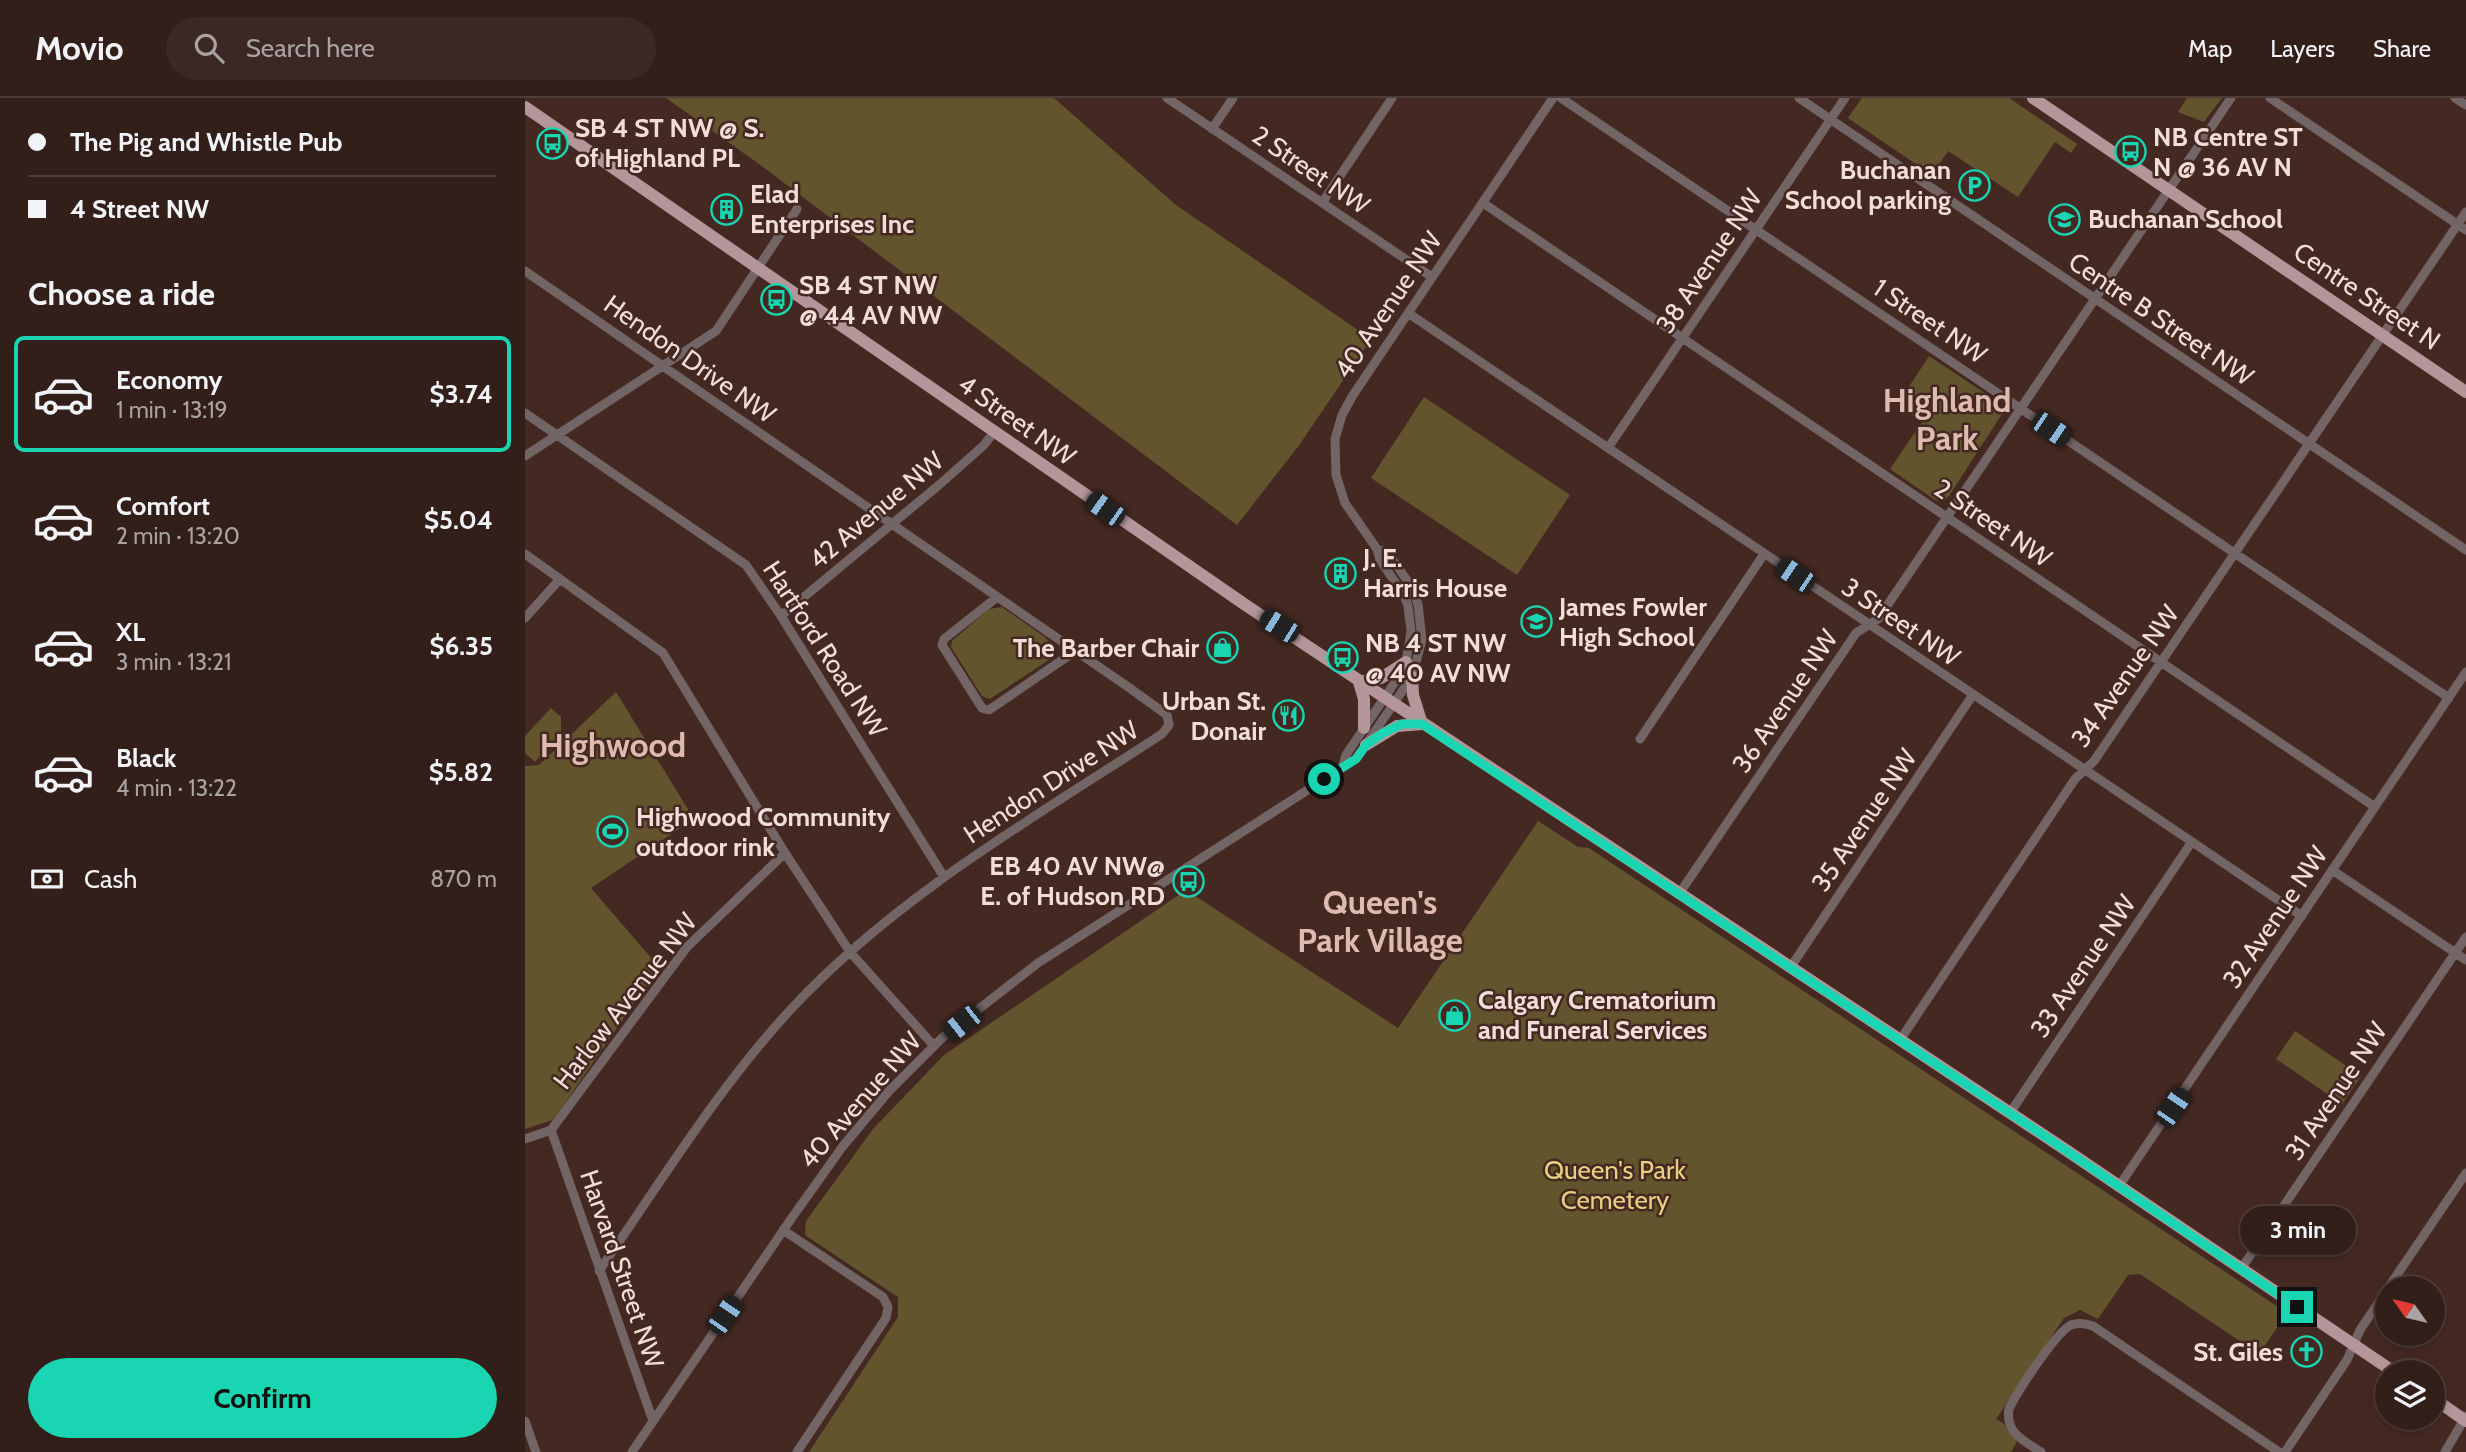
<!DOCTYPE html>
<meta charset="utf-8">
<style>
body{margin:0;font-family:Cabin,sans-serif;background:#3b2723;color:#f1f3f6;height:100vh;display:flex;flex-direction:column;font-size:26px;white-space:nowrap}
*{box-sizing:border-box;margin:0}
p{font-size:23px;color:#a9a2a2}
.icon{flex:none;width:38px;height:38px;fill:none;stroke:currentColor;stroke-width:2;stroke-linecap:round;stroke-linejoin:round}
.map{position:relative;flex:1;overflow:hidden}
.drawer{display:flex;flex-direction:column;background:#331f1a;width:525px}
.drawer>*{flex:none}
.guide{display:grid;align-content:center;height:154px;padding:0 28px;background:#331f1a}
.needle{width:46px;rotate:304deg}
.buttons{position:absolute;left:1850px;top:1178px;display:grid;gap:14px}
.buttons a{display:grid;place-items:center;width:70px;height:70px;border-radius:50%;background:#331f1a;box-shadow:0 4px 10px #0003,0 0 0 2px #4e3d39;font-size:35px}
.end{position:absolute;width:32px;height:32px;margin:-16px;border:9px solid #19d5b2;background:#111;box-shadow:0 0 0 4px #111}
.from{border-radius:50%}
.bubble{position:absolute;height:49px;border-radius:24px;background:#331f1a;box-shadow:0 4px 10px #0003,0 0 0 2px #4e3d39;font-size:23px;font-weight:800;line-height:49px;text-align:center}
.car{position:absolute;width:21px;height:42px;margin:-21px -10px;border-radius:9px;box-shadow:0 0 5px 2px #0007;background:linear-gradient(#222 24%,#8ab4d8 0 40%,#222 0 76%,#8ab4d8 0 86%,#222 0)}
.guide b{display:flex;align-items:center;gap:24px;height:66px;font-size:26px}
.guide b+b{border-top:2px solid #4e3d39}
.guide i{width:18px;height:18px;background:#f1f3f6}
ul{padding:0;list-style:none}
li{display:flex;align-items:center;gap:21px;height:116px;margin:0 14px 10px;padding:0 14px;border:4px solid transparent;border-radius:10px}
li div{flex:1}
li b{display:block;font-size:26px}
li em{font-style:normal;font-weight:800}
li.current{border-color:#19d5b2}
li>.icon{width:63px;height:63px;stroke-width:1.5}
h2{padding:0 28px;font-size:32px;line-height:84px}
.pay{display:flex;align-items:center;gap:18px;height:77px;padding:0 28px;font-size:26px}
.pay p{margin-inline-start:auto}
.primary-button{display:flex;gap:14px;margin-top:auto;padding:14px 28px}
.primary-button a{flex:1;height:80px;border-radius:42px;background:#19d5b2;color:#111;font-size:28px;font-weight:800;line-height:80px;text-align:center}
header{display:flex;align-items:center;gap:42px;box-sizing:border-box;height:98px;padding:0 35px;background:#331f1a;border-bottom:2px solid #4e3d39}
header strong{font-size:33px}
nav{display:flex;gap:38px;margin-inline-start:auto;font-size:24px}
.search{width:490px;height:63px;background:#3b2723;display:flex;align-items:center;gap:18px;box-sizing:border-box;padding:0 24px;border-radius:38px;color:#a9a2a2;font-size:26px}
main{display:flex;flex:1;min-height:0}
.map>svg:first-child{display:block}
.green{fill:#62542d}
.lines{fill:none;stroke-linecap:round;stroke-linejoin:round}
.minor{stroke:#736466;stroke-width:9}
.major{stroke:#b4969a;stroke-width:12}
.route{stroke:#19d5b2;stroke-width:9}
.labels{text-anchor:middle;stroke-width:5;stroke-linejoin:round;paint-order:stroke}
.poi-label{font-size:26px;font-weight:bold;fill:#f1ded9;stroke:#442922;text-anchor:start}
.street-label{font-size:26px;fill:#f1ded9;stroke:#442922}
.park-label{font-size:26px;fill:#e8ce7f;stroke:#442922}
.district-label{font-size:33px;font-weight:bold;fill:#debab1;stroke:#442922}
</style>
<header>
<strong>Movio</strong>
<div class="search"><svg class="icon" aria-label="search" viewBox="0 0 24 24"><circle cx="10" cy="10" r="6"/><path d="M15 15l6 6"/></svg>Search here</div>
<nav><a>Map</a><a>Layers</a><a>Share</a></nav>
</header>
<main>
<section class="drawer">
<div class="guide">
<b><i class="from"></i>The Pig and Whistle Pub</b>
<b><i></i>4 Street NW</b>
</div>
<h2>Choose a ride</h2>
<ul>
<li class="current"><svg class="icon" aria-label="car" viewBox="0 0 24 24"><path d="M5 17H2v-5l4-1 3-4h7l3 4 3 1v5h-3M9 17h6M6 11h13"/><circle cx="7" cy="17" r="2"/><circle cx="17" cy="17" r="2"/></svg><div><b>Economy</b><p>1 min · 13:19</p></div><em>$3.74</em></li>
<li><svg class="icon" aria-label="car" viewBox="0 0 24 24"><path d="M5 17H2v-5l4-1 3-4h7l3 4 3 1v5h-3M9 17h6M6 11h13"/><circle cx="7" cy="17" r="2"/><circle cx="17" cy="17" r="2"/></svg><div><b>Comfort</b><p>2 min · 13:20</p></div><em>$5.04</em></li>
<li><svg class="icon" aria-label="car" viewBox="0 0 24 24"><path d="M5 17H2v-5l4-1 3-4h7l3 4 3 1v5h-3M9 17h6M6 11h13"/><circle cx="7" cy="17" r="2"/><circle cx="17" cy="17" r="2"/></svg><div><b>XL</b><p>3 min · 13:21</p></div><em>$6.35</em></li>
<li><svg class="icon" aria-label="car" viewBox="0 0 24 24"><path d="M5 17H2v-5l4-1 3-4h7l3 4 3 1v5h-3M9 17h6M6 11h13"/><circle cx="7" cy="17" r="2"/><circle cx="17" cy="17" r="2"/></svg><div><b>Black</b><p>4 min · 13:22</p></div><em>$5.82</em></li>
</ul>
<div class="pay"><svg class="icon" aria-label="cash" viewBox="0 0 24 24"><path d="M3 7h18v10H3z"/><circle cx="12" cy="12" r="2"/></svg>Cash<p>870 m</p></div>
<div class="primary-button"><a>Confirm</a></div>
</section>
<div class="map">
<svg width="1941" height="1354" viewBox="0 0 1941 1354">
<rect width="100%" height="100%" fill="#442922"/>
<path class="green" d="M141,0H529L651,107L846,241L775,346L712,427L234,66Z
M1337,0H1484L1552,46L1546,55L1530,44L1493,99L1423,53L1407,77L1323,20Z
M1662,0H1697L1679,24L1653,14Z
M1404,258L1470,302L1475,308L1477,316L1424,398L1419,403L1410,402L1365,371L1397,324L1372,307Z
M899,299L1045,397L992,477L846,380Z
M477,509L520,539L528,550V559L465,601L457,598L426,549L427,543L464,511Z
M91,594L169,721L66,790L134,869L31,1018L27,1022L0,1031V668L14,667Z
M26,610L36,619V635L10,664L0,655V638Z
M1013,723L1053,749L1064,750L1762,1215L1734,1256L1615,1176L1603,1177L1573,1221L1555,1212L1539,1220L1471,1321L1479,1326L1492,1344L1486,1354H284L373,1219V1199L280,1137L281,1123L348,1031L419,957L661,792L873,930Z
M1770,933L1836,978L1817,1006L1751,961Z"/>
<g class="lines">
<path class="minor" d="M642,0L907,179
M1036,0L1924,600
M1274,0L1941,452
M1745,0L1941,132
M1930,0L1941,7
M687,31L708,0
M797,105L867,0
M958,105L1850,709
M0,173L606,591L642,617L644,627L637,636C510,719 373,797 268,909C194,988 136,1084 74,1173
M883,215L1777,818
M0,315L221,467L256,518L419,779
M1083,350L1320,0
M0,358L191,233L272,111
M0,456L138,555L260,755L325,854L409,948
M471,500L419,541L417,547L457,610L464,612L549,554
M256,518L414,387L459,347L469,334
M0,520L35,481
M1115,641L1239,456
M818,668L821,657L874,578L881,564L886,533L883,508L879,497L855,462L852,451L820,405L811,377L810,341L817,317L828,297L1028,0
M1807,772L1941,862
M1154,796L1331,535L1353,521L1706,0
M1265,870L1447,598
M1375,942L1550,681L1569,663L1941,114
M1485,1015L1666,745
M26,1032L128,1323
M0,1041L26,1032L162,849L260,755
M1594,1088L1941,574
M258,1132L358,1199L363,1209L361,1220L272,1354
M1716,1171L1941,839
M1863,1190L1941,1075
M0,1323L11,1354
M107,1354L266,1121L318,1048L364,993L418,939L513,865L831,661L887,579L897,542L893,506L886,488L863,455L852,451
M1516,1354C1499,1343 1480,1335 1484,1311C1492,1294 1531,1234 1546,1227C1554,1224 1560,1225 1568,1228L1754,1354
M1760,1354L1822,1262L1835,1232L1862,1192
M1920,1354L1941,1318"/>
<path class="major" d="M1508,0L1941,294
M0,9L722,508L1541,1052L1869,1274
M887,579L888,597L897,626
M834,584L856,580L881,564
M834,584L839,601V630
M841,647L872,628L897,626
M1908,1300L1941,1323"/>
</g>
<g class="lines">
<path class="route" d="M799,681L831,661L841,647L858,635L877,626H897L1524,1041L1772,1209"/>
</g>
<defs>
<symbol id="bus-ring" viewBox="-11 -11 22 22"><circle r="9.5" fill="#442922" stroke="#19d5b2" stroke-width="1.5"/><path d="M-5-6H5V4H4V6H2V4H-2V6H-4V4H-5ZM-3.5-4V0h7V-4ZM-3.5 1.2v1.5H-2V1.2ZM2 1.2v1.5H3.5V1.2Z" fill="#19d5b2"/></symbol>
<symbol id="parking-ring" viewBox="-11 -11 22 22"><circle r="9.5" fill="#442922" stroke="#19d5b2" stroke-width="1.5"/><path d="M-3.5-5.5H1a3.5 3.5 0 0 1 0 7H-1V5.5H-3.5ZM-1-3.4V-.6H.8a1.4 1.4 0 0 0 0-2.8Z" fill="#19d5b2"/></symbol>
<symbol id="building-ring" viewBox="-11 -11 22 22"><circle r="9.5" fill="#442922" stroke="#19d5b2" stroke-width="1.5"/><path d="M-4-6H4V6H1V3H-1V6H-4ZM-2.5-4.3h1.7v1.8h-1.7ZM.8-4.3h1.7v1.8H.8ZM-2.5-1h1.7V.8h-1.7ZM.8-1h1.7V.8H.8Z" fill="#19d5b2"/></symbol>
<symbol id="school-ring" viewBox="-11 -11 22 22"><circle r="9.5" fill="#442922" stroke="#19d5b2" stroke-width="1.5"/><path d="M0-5L7-2L0 1L-7-2ZM-4 1L0 2.5L4 1V4Q0 6-4 4Z" fill="#19d5b2"/></symbol>
<symbol id="shop-ring" viewBox="-11 -11 22 22"><circle r="9.5" fill="#442922" stroke="#19d5b2" stroke-width="1.5"/><path d="M-5-2.5h2.3a2.7 3.5 0 0 1 5.4 0H5L5.5 6h-11ZM-1.5-2.5h3a1.5 2.3 0 0 0-3 0Z" fill="#19d5b2"/></symbol>
<symbol id="restaurant-ring" viewBox="-11 -11 22 22"><circle r="9.5" fill="#442922" stroke="#19d5b2" stroke-width="1.5"/><path d="M-5-6h1v4h1v-4h1v4h1v-4h1v5L-1.5 .5V6h-2V.5L-5-1ZM5-6V6H3V1.5H1.5Q1.5-4 5-6Z" fill="#19d5b2"/></symbol>
<symbol id="stadium-ring" viewBox="-11 -11 22 22"><circle r="9.5" fill="#442922" stroke="#19d5b2" stroke-width="1.5"/><path d="M0-5a6.5 5 0 1 0 0 10a6.5 5 0 1 0 0-10ZM-3.5-1.8h7v3.6h-7Z" fill="#19d5b2"/></symbol>
<symbol id="church-ring" viewBox="-11 -11 22 22"><circle r="9.5" fill="#442922" stroke="#19d5b2" stroke-width="1.5"/><path d="M-1.2-6h2.4v3.5h3.3v2.4h-3.3V6h-2.4V-.1h-3.3v-2.4h3.3Z" fill="#19d5b2"/></symbol>
</defs>
<g fill-rule="evenodd">
<use href="#bus-ring" x="10" y="28" width="35" height="35"/>
<use href="#bus-ring" x="1588" y="36" width="35" height="35"/>
<use href="#parking-ring" x="1432" y="70" width="35" height="35"/>
<use href="#building-ring" x="184" y="94" width="35" height="35"/>
<use href="#school-ring" x="1522" y="104" width="35" height="35"/>
<use href="#bus-ring" x="234" y="184" width="35" height="35"/>
<use href="#building-ring" x="798" y="458" width="35" height="35"/>
<use href="#school-ring" x="994" y="506" width="35" height="35"/>
<use href="#shop-ring" x="680" y="532" width="35" height="35"/>
<use href="#bus-ring" x="800" y="542" width="35" height="35"/>
<use href="#restaurant-ring" x="746" y="600" width="35" height="35"/>
<use href="#stadium-ring" x="70" y="716" width="35" height="35"/>
<use href="#bus-ring" x="646" y="766" width="35" height="35"/>
<use href="#shop-ring" x="912" y="900" width="35" height="35"/>
<use href="#church-ring" x="1764" y="1236" width="35" height="35"/>
</g>
<g class="labels">
<g class="poi-label">
<text x="50" y="39">SB 4 ST NW @ S.<tspan x="50" dy="30">of Highland PL</tspan></text>
<text x="1628" y="48">NB Centre ST<tspan x="1628" dy="30">N @ 36 AV N</tspan></text>
<text x="1426" y="81" text-anchor="end">Buchanan<tspan x="1426" dy="30">School parking</tspan></text>
<text x="225" y="105">Elad<tspan x="225" dy="30">Enterprises Inc</tspan></text>
<text x="1563" y="130">Buchanan School</text>
<text x="274" y="196">SB 4 ST NW<tspan x="274" dy="30">@ 44 AV NW</tspan></text>
<text x="838" y="469">J. E.<tspan x="838" dy="30">Harris House</tspan></text>
<text x="1034" y="518">James Fowler<tspan x="1034" dy="30">High School</tspan></text>
<text x="840" y="554">NB 4 ST NW<tspan x="840" dy="30">@ 40 AV NW</tspan></text>
<text x="674" y="559" text-anchor="end">The Barber Chair</text>
<text x="741" y="612" text-anchor="end">Urban St.<tspan x="741" dy="30">Donair</tspan></text>
<text x="111" y="728">Highwood Community<tspan x="111" dy="30">outdoor rink</tspan></text>
<text x="640" y="777" text-anchor="end">EB 40 AV NW@<tspan x="640" dy="30">E. of Hudson RD</tspan></text>
<text x="953" y="911">Calgary Crematorium<tspan x="953" dy="30">and Funeral Services</tspan></text>
<text x="1758" y="1263" text-anchor="end">St. Giles</text>
</g>
<g class="street-label">
<text transform="translate(786 72) rotate(34)" y="9">2 Street NW</text>
<text transform="translate(1184 163) rotate(-56)" y="9">38 Avenue NW</text>
<text transform="translate(1842 198) rotate(34)" y="9">Centre Street N</text>
<text transform="translate(863 207) rotate(-56)" y="9">40 Avenue NW</text>
<text transform="translate(1636 221) rotate(34)" y="9">Centre B Street NW</text>
<text transform="translate(1405 223) rotate(34)" y="9">1 Street NW</text>
<text transform="translate(165 261) rotate(35)" y="9">Hendon Drive NW</text>
<text transform="translate(492 322) rotate(35)" y="9">4 Street NW</text>
<text transform="translate(351 412) rotate(-40)" y="9">42 Avenue NW</text>
<text transform="translate(1468 425) rotate(34)" y="9">2 Street NW</text>
<text transform="translate(1376 524) rotate(34)" y="9">3 Street NW</text>
<text transform="translate(300 551) rotate(57)" y="9">Hartford Road NW</text>
<text transform="translate(1600 578) rotate(-55)" y="9">34 Avenue NW</text>
<text transform="translate(1260 603) rotate(-56)" y="9">36 Avenue NW</text>
<text transform="translate(526 684) rotate(-33)" y="9">Hendon Drive NW</text>
<text transform="translate(1339 722) rotate(-56)" y="9">35 Avenue NW</text>
<text transform="translate(1750 819) rotate(-56)" y="9">32 Avenue NW</text>
<text transform="translate(1558 868) rotate(-56)" y="9">33 Avenue NW</text>
<text transform="translate(100 903) rotate(-52)" y="9">Harlow Avenue NW</text>
<text transform="translate(1811 993) rotate(-56)" y="9">31 Avenue NW</text>
<text transform="translate(335 1002) rotate(-49)" y="9">40 Avenue NW</text>
<text transform="translate(97 1171) rotate(71)" y="9">Harvard Street NW</text>
</g>
<g class="park-label">
<text x="1090" y="1081">Queen's Park<tspan x="1090" dy="30">Cemetery</tspan></text>
</g>
<g class="district-label">
<text x="1422" y="314">Highland<tspan x="1422" dy="38">Park</tspan></text>
<text x="88" y="659">Highwood</text>
<text x="855" y="816">Queen's<tspan x="855" dy="38">Park Village</tspan></text>
</g>
</g>
</svg>
<div class="buttons">
<a><svg class="needle" viewBox="-14 -14 28 28"><path d="M0-13l5 13h-10z" fill="#e53935"/><path d="M0 13l5-13h-10z" fill="#a9a2a2"/></svg></a>
<a><svg class="icon" aria-label="layers" viewBox="0 0 24 24"><path d="M12 4l9 5-9 5-9-5zM3 14l9 5 9-5"/></svg></a>
</div>
<i class="end from" style="left:799px;top:681px"></i>
<i class="end" style="left:1772px;top:1209px"></i>
<div class="bubble" style="left:1715px;top:1108px;width:116px">3 min</div>
<i class="car" style="left:1526px;top:331px;rotate:124deg"></i>
<i class="car" style="left:580px;top:411px;rotate:305deg"></i>
<i class="car" style="left:1270px;top:477px;rotate:304deg"></i>
<i class="car" style="left:754px;top:528px;rotate:302deg"></i>
<i class="car" style="left:437px;top:925px;rotate:232deg"></i>
<i class="car" style="left:1648px;top:1009px;rotate:34deg"></i>
<i class="car" style="left:200px;top:1217px;rotate:34deg"></i>
</div>
</main>
